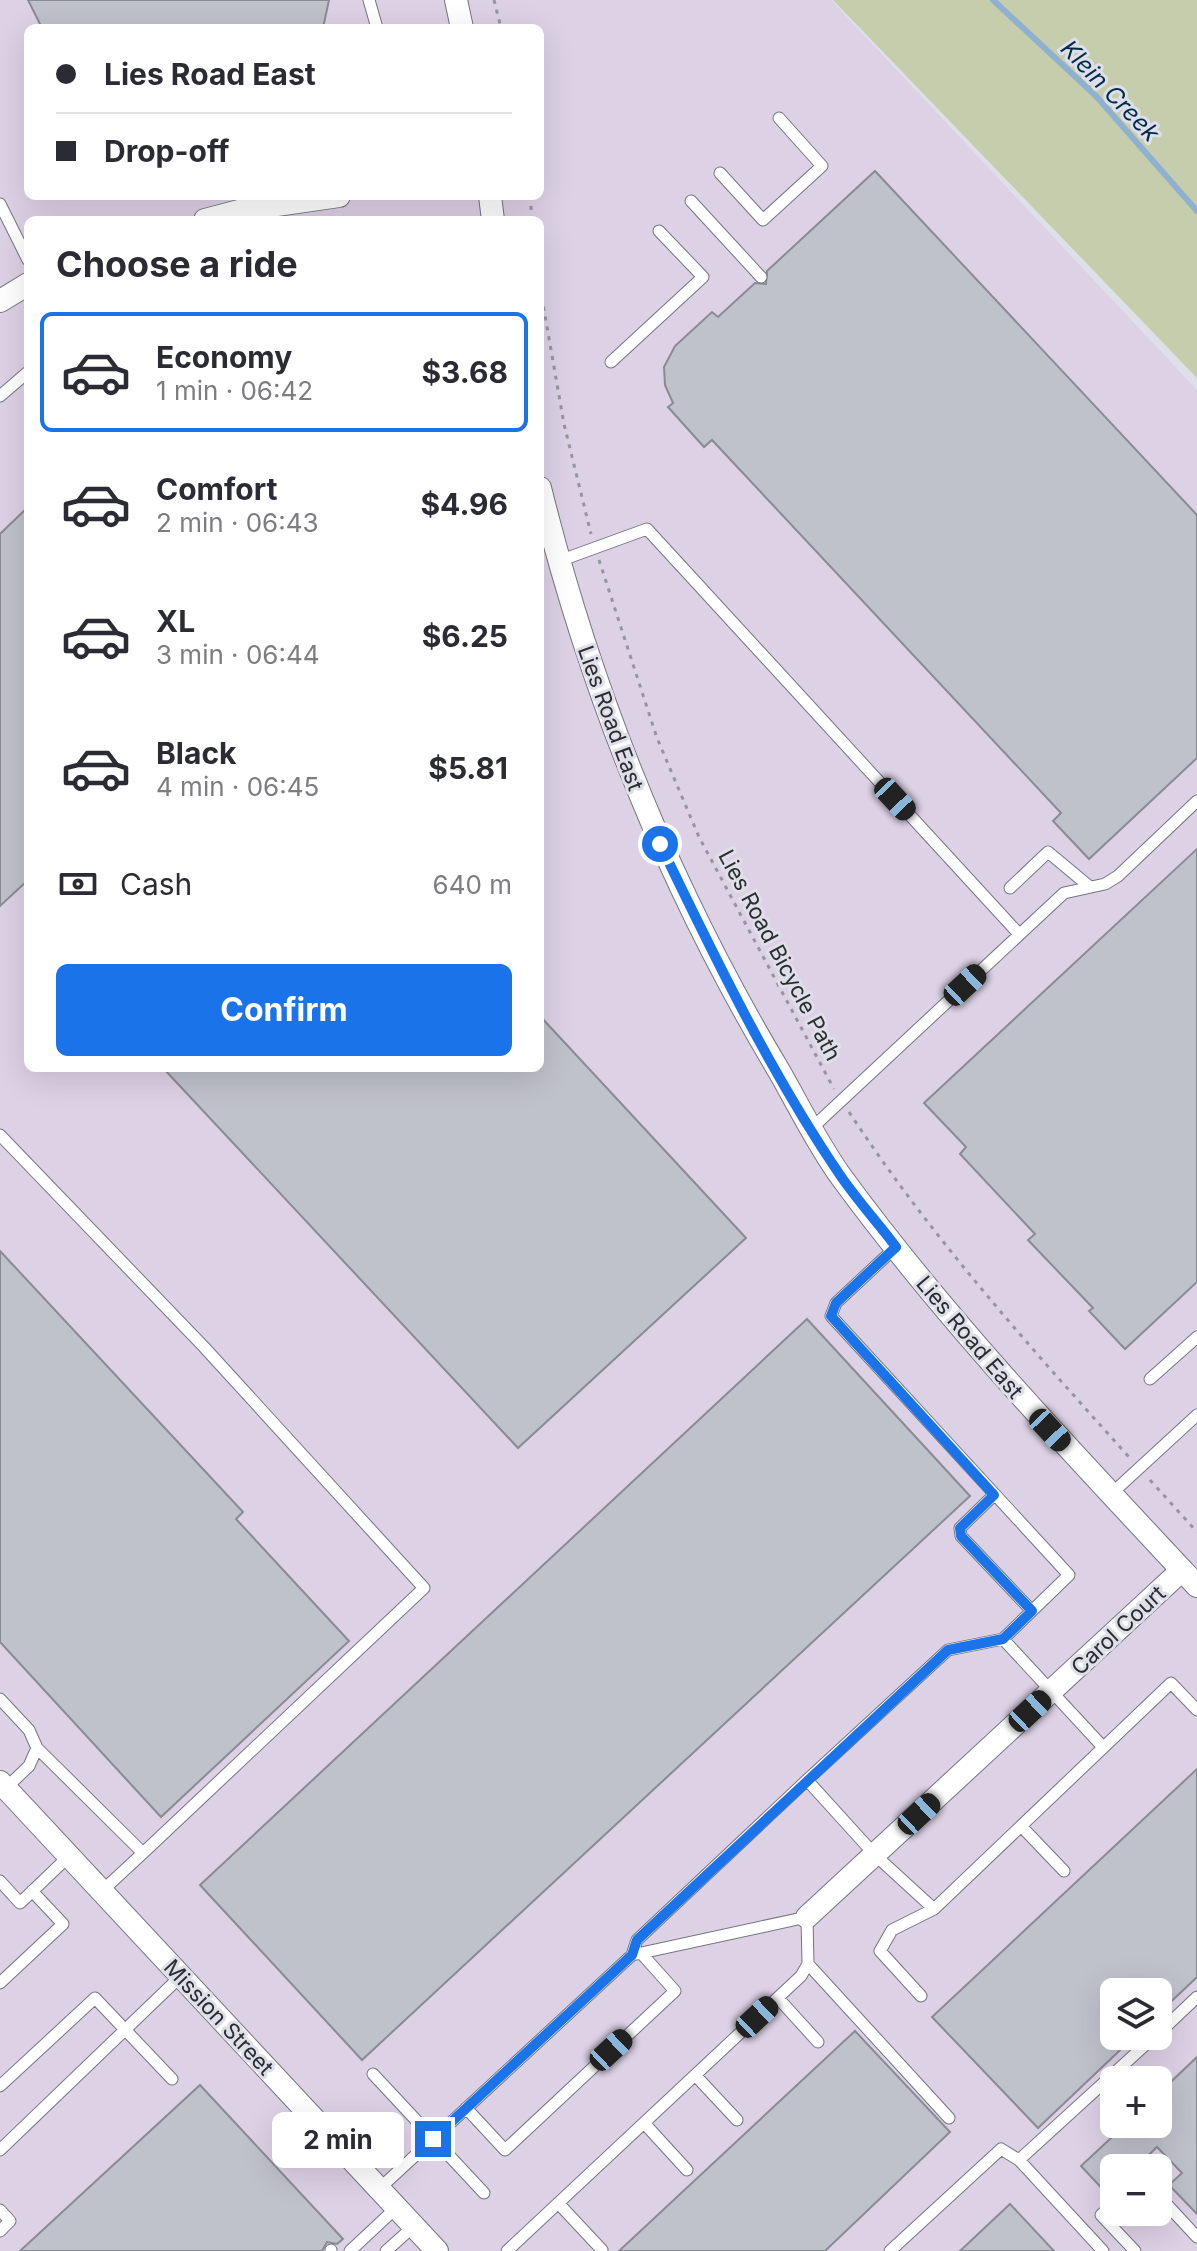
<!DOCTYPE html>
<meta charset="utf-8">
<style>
body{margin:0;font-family:Inter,sans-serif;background:#f2f2f3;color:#2b2b33;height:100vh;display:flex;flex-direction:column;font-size:30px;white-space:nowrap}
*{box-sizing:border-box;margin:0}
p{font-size:26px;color:#7c7c81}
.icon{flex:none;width:44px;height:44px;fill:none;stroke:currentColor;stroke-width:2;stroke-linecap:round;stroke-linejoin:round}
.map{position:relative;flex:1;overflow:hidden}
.panel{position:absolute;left:24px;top:216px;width:520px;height:856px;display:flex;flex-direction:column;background:#fff;border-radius:12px;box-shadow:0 8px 32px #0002}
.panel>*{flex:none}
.guide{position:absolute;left:24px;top:24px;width:520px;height:176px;border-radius:12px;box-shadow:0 8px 32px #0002;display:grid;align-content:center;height:176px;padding:0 32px;background:#fff}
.buttons{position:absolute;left:1100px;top:1978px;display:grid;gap:16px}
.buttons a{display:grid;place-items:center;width:72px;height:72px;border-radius:12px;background:#fff;box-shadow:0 8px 32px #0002;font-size:40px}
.end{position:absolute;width:36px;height:36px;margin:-18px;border:10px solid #1a73e8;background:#fff;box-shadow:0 0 0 4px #fff}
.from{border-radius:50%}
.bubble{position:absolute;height:56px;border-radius:12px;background:#fff;box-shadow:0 8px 32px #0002;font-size:26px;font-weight:700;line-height:56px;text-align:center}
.car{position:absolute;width:24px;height:48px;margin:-24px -12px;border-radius:10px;box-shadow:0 0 6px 2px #0007;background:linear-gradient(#222 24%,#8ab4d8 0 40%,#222 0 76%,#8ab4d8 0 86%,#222 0)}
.guide b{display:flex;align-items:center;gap:28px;height:76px;font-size:30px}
.guide b+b{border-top:2px solid #e1e1e2}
.guide i{width:20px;height:20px;background:#2b2b33}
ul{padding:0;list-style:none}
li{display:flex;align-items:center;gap:24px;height:120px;margin:0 16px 12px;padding:0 16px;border:4px solid transparent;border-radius:12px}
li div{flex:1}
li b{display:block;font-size:30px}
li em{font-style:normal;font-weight:700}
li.current{border-color:#1a73e8}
li>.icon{width:72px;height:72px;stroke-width:1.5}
h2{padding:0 32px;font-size:36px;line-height:96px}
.pay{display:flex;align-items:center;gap:20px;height:88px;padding:0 32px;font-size:30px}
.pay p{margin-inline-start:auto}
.button{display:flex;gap:16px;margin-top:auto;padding:16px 32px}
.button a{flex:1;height:92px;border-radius:12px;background:#1a73e8;color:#fff;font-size:32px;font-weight:700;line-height:92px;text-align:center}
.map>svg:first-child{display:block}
.industrial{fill:#ddd1e5;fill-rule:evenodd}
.green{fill:#c6cdad}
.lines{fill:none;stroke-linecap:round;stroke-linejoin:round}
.stream{stroke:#8fb1cf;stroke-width:6}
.building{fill:#bfc1cb;stroke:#898b94;stroke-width:2}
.service-casing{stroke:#74767f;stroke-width:13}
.minor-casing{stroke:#74767f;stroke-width:24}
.path{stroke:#95969d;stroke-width:3;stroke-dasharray:4 6;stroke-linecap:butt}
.service{stroke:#fff;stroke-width:11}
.minor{stroke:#fff;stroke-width:22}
.route{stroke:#1a73e8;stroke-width:10}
.labels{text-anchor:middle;stroke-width:6;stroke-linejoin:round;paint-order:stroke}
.street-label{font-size:22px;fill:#2b2c2f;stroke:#dedfe9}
.water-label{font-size:24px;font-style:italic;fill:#022b49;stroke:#dedfe9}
</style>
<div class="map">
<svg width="1197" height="2251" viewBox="0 0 1197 2251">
<rect width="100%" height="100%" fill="#dedfe9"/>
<path class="industrial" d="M0,0H831L1197,390V2251H0ZM28,28H540V196H28ZM28,220H540V1068H28ZM1114,1992H1158V2036H1114ZM1114,2080H1158V2124H1114ZM1114,2168H1158V2212H1114Z"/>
<path class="green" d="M833,0H1197V378Z"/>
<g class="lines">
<path class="stream" d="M993,0L1096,96L1197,211"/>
</g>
<path class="building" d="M28,0H329L323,28H42Z
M875,171L1197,515V758L1089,859L1053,821L1061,813L712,440L704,447L668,407L673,403L665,385L664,367L675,346L712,312L718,317L755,283L766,284L767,271Z
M28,507V880L0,906V534Z
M1197,849V1282L1125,1349L1089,1311L1093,1308L1028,1240L1035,1234L960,1154L966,1147L924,1103Z
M540,1016L746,1238L518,1448L163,1068H540Z
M0,1251L243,1512L236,1519L349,1641L161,1817L0,1642Z
M807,1319L970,1496L362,2060L200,1885Z
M1197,1769V1977L1158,2014V1992H1114V2036H1135L1038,2128L932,2017Z
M855,2031L950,2132L825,2251H619Z
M1197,2057V2214L1169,2185L1182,2173L1157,2147L1135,2168H1114V2195L1109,2196L1081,2166L1126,2124H1158V2094Z
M200,2085L343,2239L337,2244L327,2242L322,2251H20Z
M1010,2204L1054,2251H960Z"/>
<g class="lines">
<defs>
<path id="service" d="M369,0L377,28
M720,173L763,220L822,166L779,118
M691,201L761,277
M0,204L28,260
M611,362L703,277L659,231
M0,396L28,372
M559,561L647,529L1019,934
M1010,888L1048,852L1090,887
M812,1128L1064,893L1105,884L1118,876L1197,801
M0,1135L204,1347L424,1588L143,1853
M896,1247L836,1303L831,1316L1069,1575L1003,1639L1103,1747
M1150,1379L1197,1337
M994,1495L960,1528L961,1536L1032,1611
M1110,1495L1197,1415
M0,1699L29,1730L37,1748L29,1766L6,1788
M37,1748L143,1853L102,1891
M807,1780L948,1650L1003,1639
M1021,1826L1064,1871
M0,1881L20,1903L69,1856
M632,1955L637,1940L807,1780L875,1855L934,1909
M808,1964L949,2118
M0,1983L63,1924L32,1891
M921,1996L880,1951L892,1930L934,1909L1171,1683L1197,1710
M778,1998L818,2042
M1158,2034L1197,1997
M373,2074L484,2193
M695,2075L737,2120
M0,2086L95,1998L172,2079
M466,2108L505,2150L675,1991L641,1953
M644,2123L687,2170
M0,2150L181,1976
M1019,2160L1155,2036
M379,2189L632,1955L807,1917L808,1964L801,1976L507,2251
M1158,2195L1197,2237
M558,2203L602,2250
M1114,2203L1101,2215L1135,2251
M0,2210L10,2221L0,2231
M331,2250V2251
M350,2251L397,2207
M386,2251L414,2226
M890,2251L1001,2149L1019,2160L1103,2251"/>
<path id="minor" d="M456,0L462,28
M490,196L493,220
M205,220L243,210L339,196
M0,301L28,284
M540,488C591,694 670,889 779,1071C799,1106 818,1145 842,1178C949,1324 1074,1454 1197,1586
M0,1782L437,2251
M807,1917L1182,1570"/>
</defs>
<use href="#service" class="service-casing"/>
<use href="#minor" class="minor-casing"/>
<path class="path" d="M494,0L501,28
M530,196L532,220
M540,287L564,424L591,534
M599,560L657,738L699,837L834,1089
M849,1112C931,1237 1029,1346 1129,1457
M1150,1480L1197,1532"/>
<use href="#service" class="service"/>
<use href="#minor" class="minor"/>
</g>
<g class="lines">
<path class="route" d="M433,2139L632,1955L637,1940L948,1650L1003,1639L1032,1611L961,1536L960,1528L994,1495L831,1316L836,1303L896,1247C878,1223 857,1200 840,1175C770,1072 714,956 660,844"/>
</g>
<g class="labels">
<g class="street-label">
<text transform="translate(611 718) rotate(70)" y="8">Lies Road East</text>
<text transform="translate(780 955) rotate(62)" y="8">Lies Road Bicycle Path</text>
<text transform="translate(970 1337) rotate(50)" y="8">Lies Road East</text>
<text transform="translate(1118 1630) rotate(-43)" y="8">Carol Court</text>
<text transform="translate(219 2017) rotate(47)" y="8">Mission Street</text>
</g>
<g class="water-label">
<text transform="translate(1110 91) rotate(46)" y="8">Klein Creek</text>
</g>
</g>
</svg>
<div class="buttons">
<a><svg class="icon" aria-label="layers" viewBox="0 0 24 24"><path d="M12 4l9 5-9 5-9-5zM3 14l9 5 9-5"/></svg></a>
<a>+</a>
<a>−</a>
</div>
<i class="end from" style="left:660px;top:844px"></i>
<i class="end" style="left:433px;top:2139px"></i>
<div class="bubble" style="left:272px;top:2112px;width:132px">2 min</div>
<i class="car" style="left:895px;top:799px;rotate:137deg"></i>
<i class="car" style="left:965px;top:985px;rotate:47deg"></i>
<i class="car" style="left:1050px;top:1430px;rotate:137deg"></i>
<i class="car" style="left:1030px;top:1711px;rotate:47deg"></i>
<i class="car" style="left:919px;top:1814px;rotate:47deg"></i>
<i class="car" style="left:757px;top:2017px;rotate:47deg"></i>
<i class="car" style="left:611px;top:2050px;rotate:47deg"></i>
<div class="guide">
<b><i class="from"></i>Lies Road East</b>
<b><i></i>Drop-off</b>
</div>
<section class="panel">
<h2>Choose a ride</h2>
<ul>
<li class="current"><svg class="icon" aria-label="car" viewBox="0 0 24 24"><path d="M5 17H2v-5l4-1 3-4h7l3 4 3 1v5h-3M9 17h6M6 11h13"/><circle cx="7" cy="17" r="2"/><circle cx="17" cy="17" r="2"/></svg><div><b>Economy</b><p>1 min · 06:42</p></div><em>$3.68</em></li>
<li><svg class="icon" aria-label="car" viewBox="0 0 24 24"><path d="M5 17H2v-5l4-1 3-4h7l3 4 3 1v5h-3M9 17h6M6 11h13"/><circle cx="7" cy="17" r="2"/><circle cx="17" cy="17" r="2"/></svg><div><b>Comfort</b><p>2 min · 06:43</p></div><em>$4.96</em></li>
<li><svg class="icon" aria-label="car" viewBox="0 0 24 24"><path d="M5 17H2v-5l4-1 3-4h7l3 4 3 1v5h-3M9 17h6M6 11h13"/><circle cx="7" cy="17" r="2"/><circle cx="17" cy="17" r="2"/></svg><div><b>XL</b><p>3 min · 06:44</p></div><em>$6.25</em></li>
<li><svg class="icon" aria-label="car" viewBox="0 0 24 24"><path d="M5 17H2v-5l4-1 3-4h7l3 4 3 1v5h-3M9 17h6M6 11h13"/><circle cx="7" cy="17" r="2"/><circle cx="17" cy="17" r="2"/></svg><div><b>Black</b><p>4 min · 06:45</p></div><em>$5.81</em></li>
</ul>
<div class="pay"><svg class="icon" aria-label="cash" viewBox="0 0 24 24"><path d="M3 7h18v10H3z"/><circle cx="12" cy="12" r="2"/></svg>Cash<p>640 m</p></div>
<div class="button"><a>Confirm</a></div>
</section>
</div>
